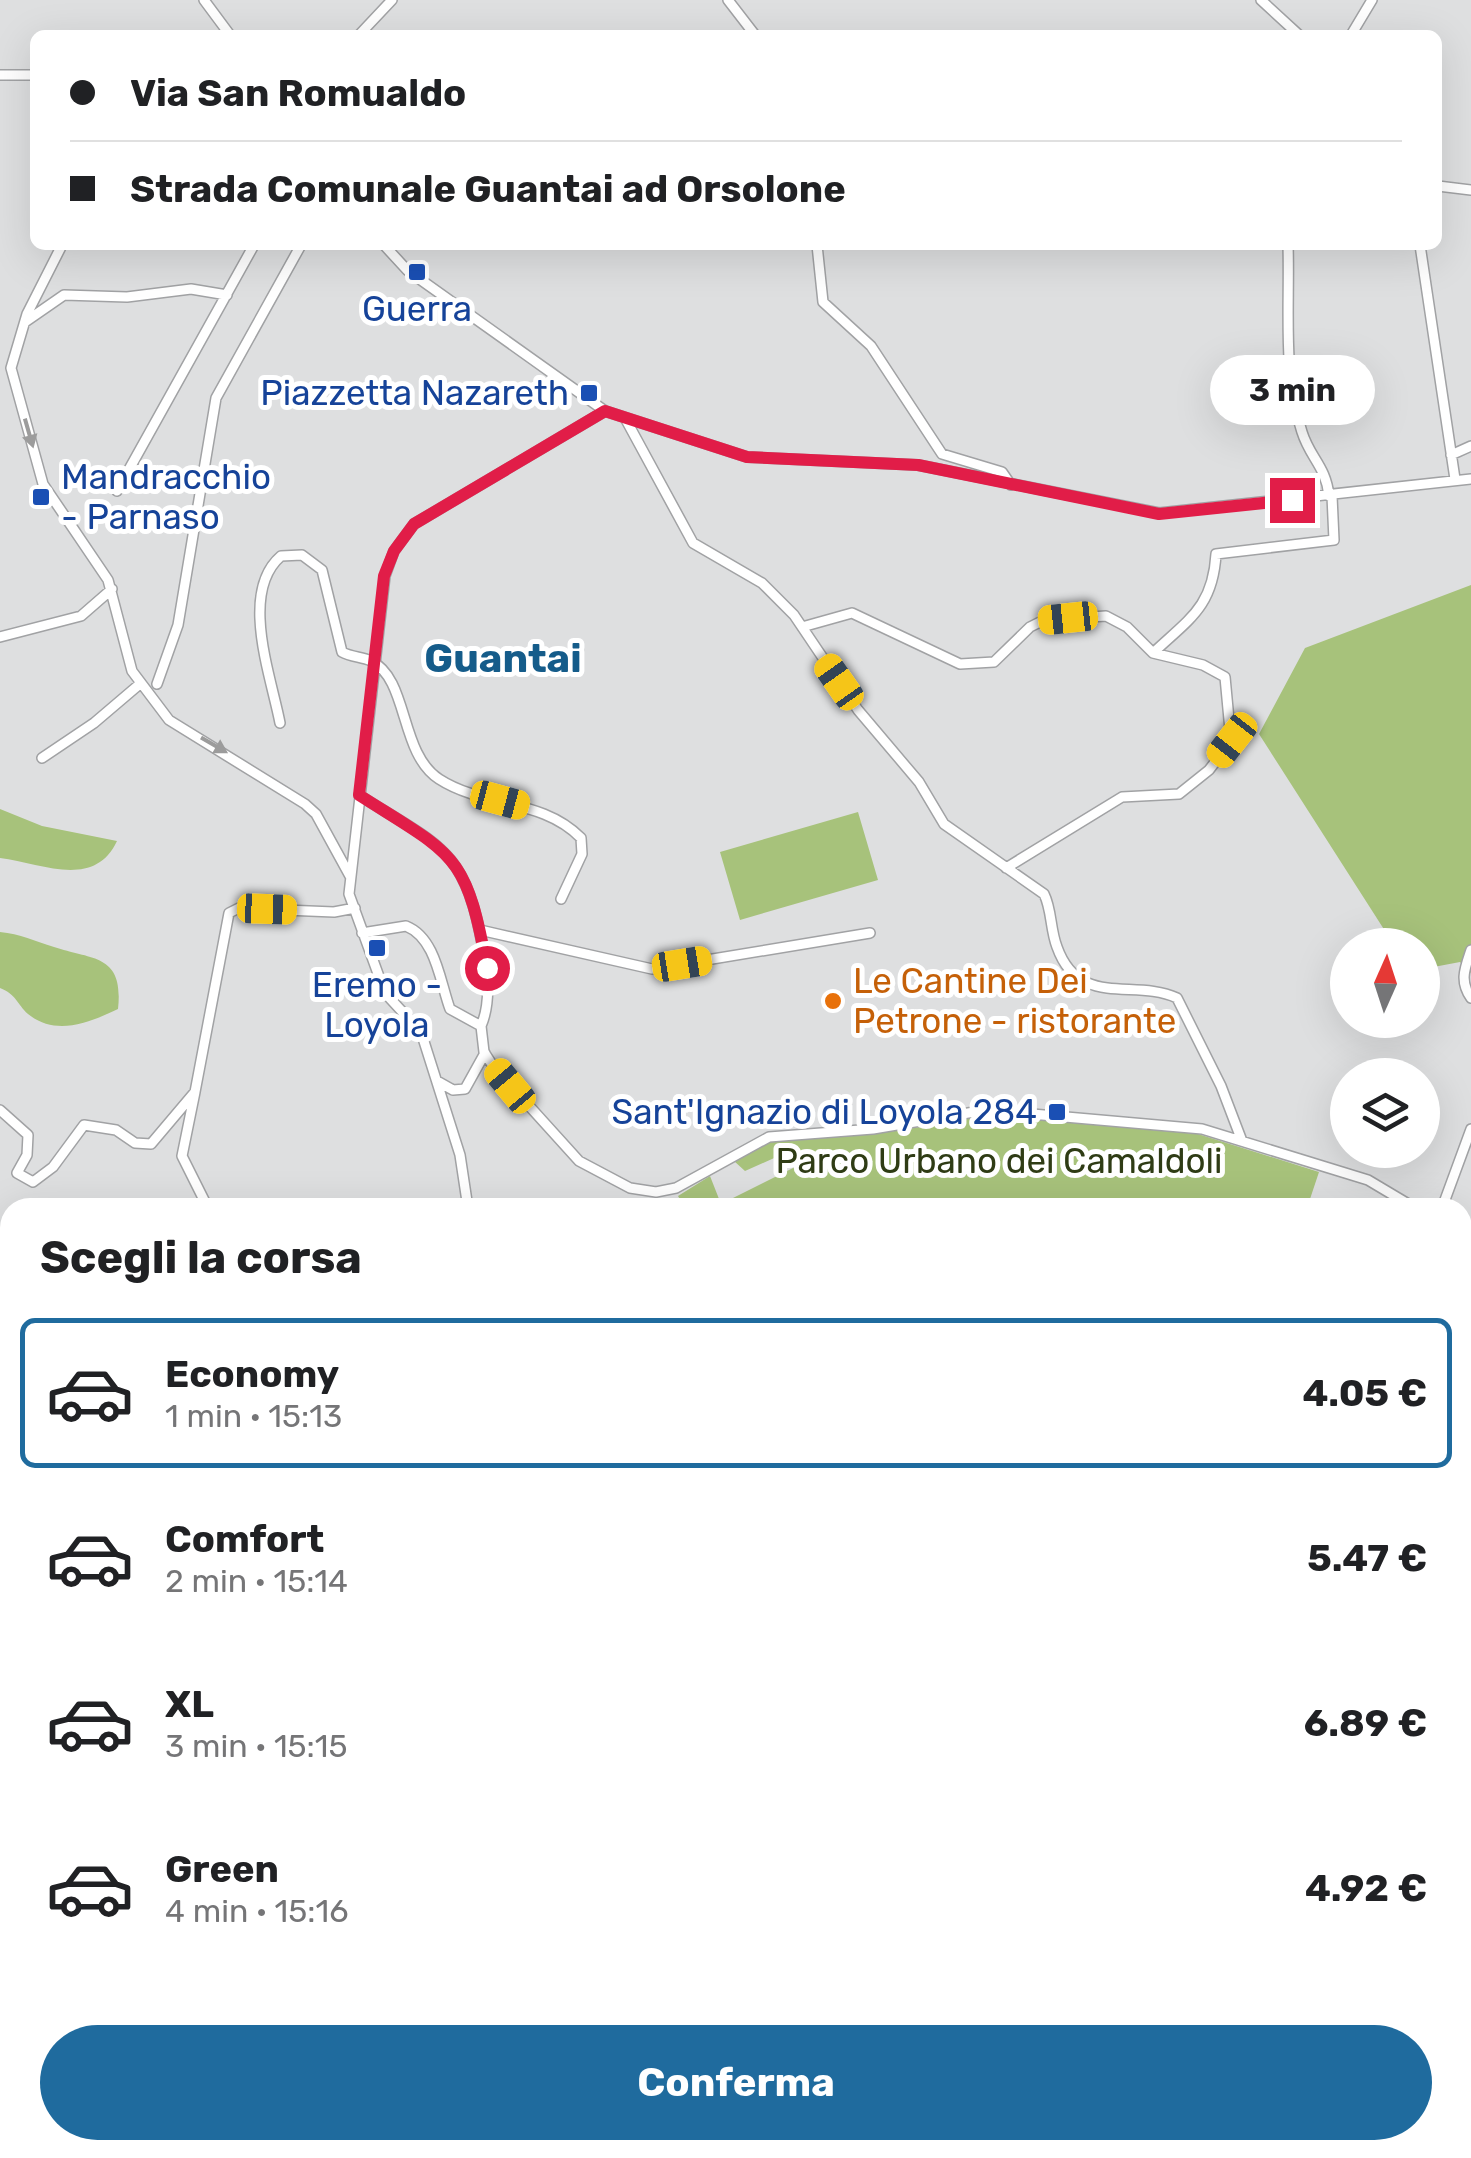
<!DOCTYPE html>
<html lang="it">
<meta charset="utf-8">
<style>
body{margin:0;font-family:Rubik,sans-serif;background:#f2f2f2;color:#202124;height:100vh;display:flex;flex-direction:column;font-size:38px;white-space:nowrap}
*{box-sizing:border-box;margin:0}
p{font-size:32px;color:#757577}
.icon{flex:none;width:55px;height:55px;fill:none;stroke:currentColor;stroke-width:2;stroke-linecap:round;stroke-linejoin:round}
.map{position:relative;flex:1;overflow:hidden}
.side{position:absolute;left:0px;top:1198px;width:1472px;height:962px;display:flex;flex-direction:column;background:#fff;border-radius:30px 30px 0 0;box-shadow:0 10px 40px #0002}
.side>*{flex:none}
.hud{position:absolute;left:30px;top:30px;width:1412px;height:220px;border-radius:15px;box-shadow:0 10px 40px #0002;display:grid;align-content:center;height:220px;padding:0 40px;background:#fff}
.needle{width:65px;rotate:3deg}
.fabs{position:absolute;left:1330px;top:928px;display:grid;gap:20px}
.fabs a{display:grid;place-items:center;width:110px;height:110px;border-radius:50%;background:#fff;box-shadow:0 10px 40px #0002;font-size:50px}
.end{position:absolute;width:45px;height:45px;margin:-22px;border:12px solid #e11d48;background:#fff;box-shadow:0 0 0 5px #fff}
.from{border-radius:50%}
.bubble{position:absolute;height:70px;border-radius:35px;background:#fff;box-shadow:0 10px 40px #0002;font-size:32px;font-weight:700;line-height:70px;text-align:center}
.car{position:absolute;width:30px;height:60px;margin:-30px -15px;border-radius:12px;box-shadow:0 0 8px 2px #0007;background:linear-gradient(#f5c518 24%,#345 0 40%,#f5c518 0 76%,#345 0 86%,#f5c518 0)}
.hud b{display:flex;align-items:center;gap:35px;height:95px;font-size:38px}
.hud b+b{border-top:2px solid #e0e0e0}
.hud i{width:25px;height:25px;background:#202124}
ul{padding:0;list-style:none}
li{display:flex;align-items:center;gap:30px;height:150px;margin:0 20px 15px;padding:0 20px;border:5px solid transparent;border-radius:15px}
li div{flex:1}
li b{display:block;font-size:38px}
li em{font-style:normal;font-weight:700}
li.current{border-color:#1f6b9e}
li>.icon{width:90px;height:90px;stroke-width:1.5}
h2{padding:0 40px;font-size:45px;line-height:120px}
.primary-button{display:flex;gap:20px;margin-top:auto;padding:20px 40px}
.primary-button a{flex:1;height:115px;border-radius:60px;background:#1f6b9e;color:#fff;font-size:40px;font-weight:700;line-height:115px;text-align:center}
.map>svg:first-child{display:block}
.green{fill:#a7c27b}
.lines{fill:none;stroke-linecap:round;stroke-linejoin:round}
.minor-casing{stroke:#a1a2a4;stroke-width:12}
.minor{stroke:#fff;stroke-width:9}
.oneway{fill:#9c9c9c}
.route{stroke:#e11d48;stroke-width:12}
.transit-dot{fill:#1a4fb4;stroke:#fff;stroke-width:4}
.food-dot{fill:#e8710a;stroke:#fff;stroke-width:4}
.labels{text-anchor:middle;stroke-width:10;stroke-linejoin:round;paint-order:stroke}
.transit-label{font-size:35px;fill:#164399;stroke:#fff}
.food-label{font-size:35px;fill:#c56008;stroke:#fff;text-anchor:start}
.park-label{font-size:35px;fill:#2f3c15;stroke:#fff}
.quarter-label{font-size:40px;font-weight:bold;fill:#155c8a;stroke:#fff}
</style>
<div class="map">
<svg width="1471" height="2158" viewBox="0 0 1471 2158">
<rect width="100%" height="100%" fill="#dedfe0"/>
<path class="green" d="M1471,585V973L1460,962L1423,969L1422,945H1394L1259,734L1305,648Z
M0,809L42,826L117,841C94,890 41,863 0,858Z
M858,812L878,880L740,920L720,852Z
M0,932C20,934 35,941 54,947C93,960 124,954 118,1009C91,1022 56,1037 28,1014C17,1004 16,994 0,988Z
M982,1115L1198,1134L1319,1172L1307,1208H685L678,1196L710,1176L721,1204L799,1165L802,1151L792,1150L745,1171L734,1161C774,1128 826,1137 875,1133C911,1130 947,1122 982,1115Z
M0,1248L10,1251V2150H485L482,2158H0Z
M1462,1333L1471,1339V1733L1463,1735Z
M1463,1938L1471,1941V2158H589L592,2150H1462Z"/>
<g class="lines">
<defs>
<path id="minor" d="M204,0L230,35
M728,0L755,35
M1261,0L1299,35
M359,35L392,0
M1351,35L1372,0
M0,75H35
M1438,186L1471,190
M62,245L27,314L11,368L43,484L108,580L132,671L169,720L305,804L316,814L350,876
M384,245L407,270L605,411L747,457L918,465L1159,513L1471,479
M817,245L823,302L871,346L942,454L1002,472L1011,485
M1288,245C1290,306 1282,373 1302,432C1310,458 1326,466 1329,496
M1420,245L1455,479
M25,322L64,295L127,297L191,289L227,295
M625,418L693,543L762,583L794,615L858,710L919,782L944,824L1044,894C1052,910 1050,929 1057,947C1079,1009 1134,978 1177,998L1221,1086L1242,1141
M1451,455L1471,446
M117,491L254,245
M802,627L852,613L960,664L994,662L1030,627L1044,620L1106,616L1127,627L1153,653L1203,665L1225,677L1231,741L1209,770L1179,794L1122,797L1006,868
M0,637L81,616L112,589
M1153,653C1189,619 1213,607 1216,554L1334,540L1332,496
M157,684L178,625L216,398L301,245
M280,723C271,676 239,592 281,556L302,555L322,570L342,652C351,657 362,657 371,661C409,679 399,753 439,779C484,808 542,798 581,838L582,854L561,899
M42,758L94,723L141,683
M359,795C440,847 465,847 483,949C488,973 491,1003 481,1026
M480,930L652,969L870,933
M362,933L406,926C436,938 440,982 450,1009L481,1026L484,1052L493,1066L579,1161L630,1188L656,1192L676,1188L769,1137L873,1129L986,1110L1202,1129L1368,1180L1415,1208
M1471,950C1465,968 1459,981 1471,998
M437,1081L453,1090L465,1089L485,1053
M195,1092L182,1156L208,1208
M0,1110L28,1135L27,1155L17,1173L33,1182L53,1167L84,1125L116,1130L135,1143L151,1144L195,1092L229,913L239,908L334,912L355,908
M468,1208L460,1155L421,1032L385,993L349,894L385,576L394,551L414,524L605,411
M1442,1208L1471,1129
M1462,1241L1471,1247"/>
</defs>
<use href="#minor" class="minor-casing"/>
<use href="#minor" class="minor"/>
</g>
<defs><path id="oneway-solid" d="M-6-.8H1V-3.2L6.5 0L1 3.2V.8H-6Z" transform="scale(2.5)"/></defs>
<g class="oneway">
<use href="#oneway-solid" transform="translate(29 433) rotate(74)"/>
<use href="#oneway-solid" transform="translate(214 745) rotate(30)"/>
</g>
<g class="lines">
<path class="route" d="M487,968C466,852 455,856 359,795L384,576L394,551L414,524L605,411L747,457L918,465L1159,514L1292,500"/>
</g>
<g class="transit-dot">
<rect x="407" y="262" width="20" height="20" rx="5"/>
<rect x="579" y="383" width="20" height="20" rx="5"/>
<rect x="31" y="487" width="20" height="20" rx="5"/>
<rect x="367" y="938" width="20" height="20" rx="5"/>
<rect x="1047" y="1102" width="20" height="20" rx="5"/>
</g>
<circle class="food-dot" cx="833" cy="1001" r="10"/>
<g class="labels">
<g class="transit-label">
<text x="417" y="321">Guerra</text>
<text x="569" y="405" text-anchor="end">Piazzetta Nazareth</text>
<text x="61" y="489" text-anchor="start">Mandracchio<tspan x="61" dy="40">- Parnaso</tspan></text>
<text x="377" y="997">Eremo -<tspan x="377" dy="40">Loyola</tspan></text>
<text x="1037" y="1124" text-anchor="end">Sant'Ignazio di Loyola 284</text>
</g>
<g class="food-label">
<text x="853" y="993">Le Cantine Dei<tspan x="853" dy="40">Petrone - ristorante</tspan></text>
</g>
<g class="park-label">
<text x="999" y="1173">Parco Urbano dei Camaldoli</text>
</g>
<g class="quarter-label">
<text x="503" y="672">Guantai</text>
</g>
</g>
</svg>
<div class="fabs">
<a><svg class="needle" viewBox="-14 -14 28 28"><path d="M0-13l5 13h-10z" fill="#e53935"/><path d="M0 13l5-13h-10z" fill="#757577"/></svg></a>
<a><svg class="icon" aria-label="layers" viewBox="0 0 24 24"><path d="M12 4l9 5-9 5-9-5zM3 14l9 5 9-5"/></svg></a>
</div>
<i class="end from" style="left:487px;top:968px"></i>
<i class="end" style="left:1292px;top:500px"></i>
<div class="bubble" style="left:1210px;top:355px;width:165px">3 min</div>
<i class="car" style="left:1068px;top:618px;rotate:264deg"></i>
<i class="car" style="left:839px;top:682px;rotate:325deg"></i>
<i class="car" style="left:1232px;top:740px;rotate:218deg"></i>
<i class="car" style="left:500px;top:800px;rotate:105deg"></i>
<i class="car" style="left:267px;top:909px;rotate:92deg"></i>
<i class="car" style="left:682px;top:964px;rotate:81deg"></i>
<i class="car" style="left:510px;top:1086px;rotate:320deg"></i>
<div class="hud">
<b><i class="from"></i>Via San Romualdo</b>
<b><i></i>Strada Comunale Guantai ad Orsolone</b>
</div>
<section class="side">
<h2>Scegli la corsa</h2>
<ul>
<li class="current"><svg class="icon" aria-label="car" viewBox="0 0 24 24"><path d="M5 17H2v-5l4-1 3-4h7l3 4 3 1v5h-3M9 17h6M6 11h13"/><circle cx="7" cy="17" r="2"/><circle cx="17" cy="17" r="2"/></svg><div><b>Economy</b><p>1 min · 15:13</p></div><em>4.05 €</em></li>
<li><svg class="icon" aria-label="car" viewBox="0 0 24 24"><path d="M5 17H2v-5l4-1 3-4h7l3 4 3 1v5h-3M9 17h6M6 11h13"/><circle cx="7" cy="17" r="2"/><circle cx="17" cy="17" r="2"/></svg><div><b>Comfort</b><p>2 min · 15:14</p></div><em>5.47 €</em></li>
<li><svg class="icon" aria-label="car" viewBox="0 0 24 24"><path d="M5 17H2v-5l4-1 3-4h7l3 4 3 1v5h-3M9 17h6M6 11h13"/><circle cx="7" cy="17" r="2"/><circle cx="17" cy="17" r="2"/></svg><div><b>XL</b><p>3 min · 15:15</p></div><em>6.89 €</em></li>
<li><svg class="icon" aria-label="car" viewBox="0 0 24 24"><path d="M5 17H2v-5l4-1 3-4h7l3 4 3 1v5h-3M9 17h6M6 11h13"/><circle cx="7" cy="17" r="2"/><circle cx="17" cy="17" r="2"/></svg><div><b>Green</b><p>4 min · 15:16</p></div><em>4.92 €</em></li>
</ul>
<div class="primary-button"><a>Conferma</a></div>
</section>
</div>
